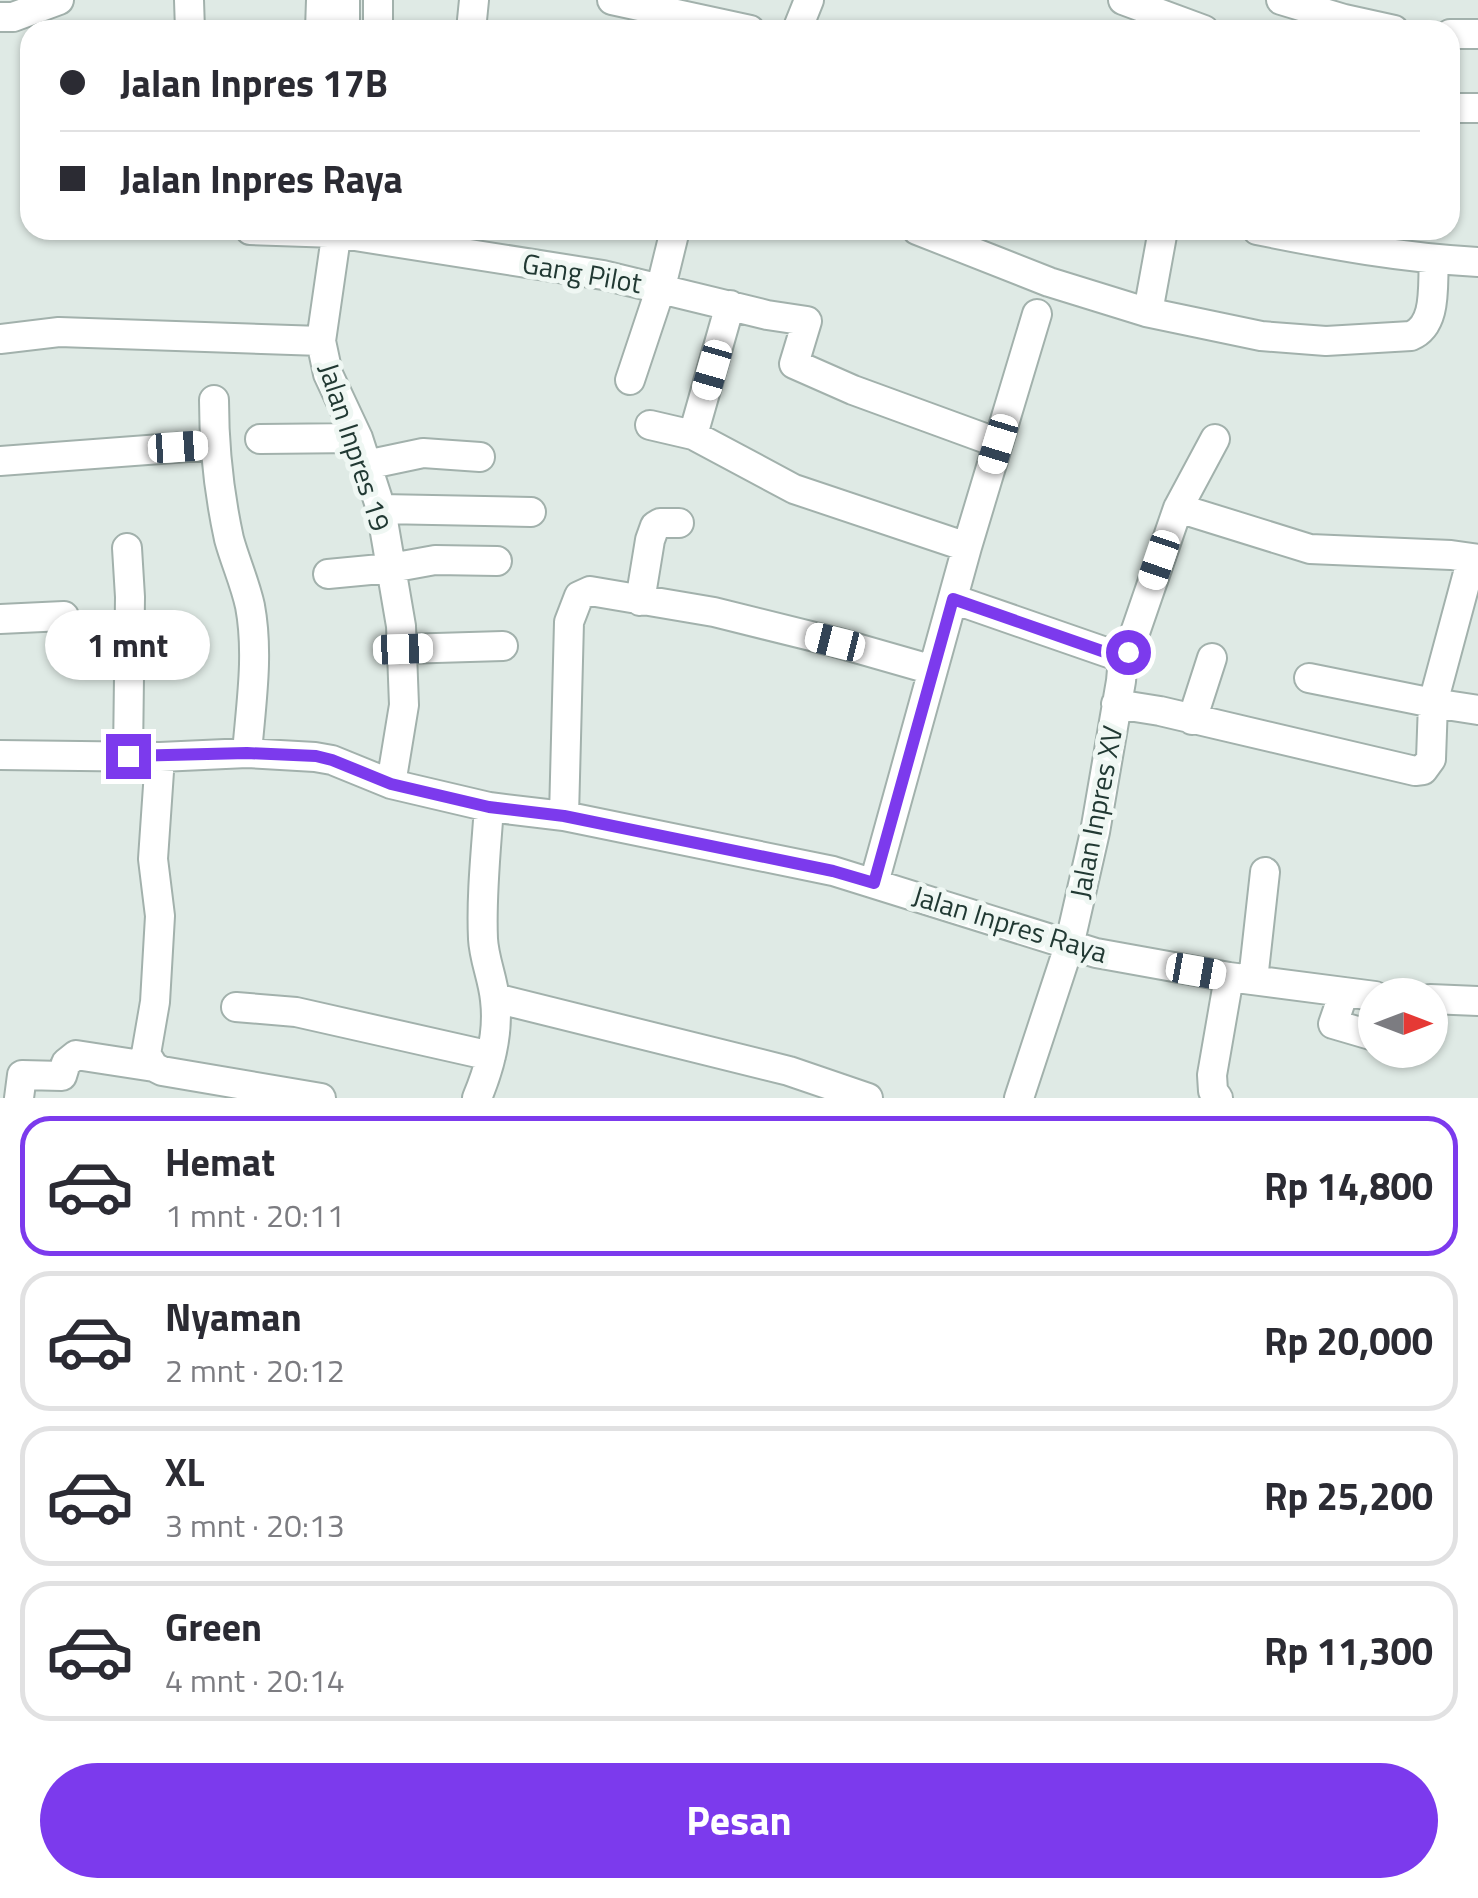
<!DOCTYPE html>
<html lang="id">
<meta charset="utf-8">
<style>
body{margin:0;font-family:"Titillium Web",sans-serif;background:#f7f7f7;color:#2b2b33;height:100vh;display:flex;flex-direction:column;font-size:38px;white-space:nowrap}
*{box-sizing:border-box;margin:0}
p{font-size:32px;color:#7c7c81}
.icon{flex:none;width:55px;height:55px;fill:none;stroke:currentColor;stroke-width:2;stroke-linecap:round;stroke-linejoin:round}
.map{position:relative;height:1098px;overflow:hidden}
.side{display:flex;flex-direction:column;background:#fff;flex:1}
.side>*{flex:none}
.hud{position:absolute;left:20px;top:20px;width:1440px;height:220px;border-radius:30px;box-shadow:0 2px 8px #0004;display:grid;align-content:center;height:220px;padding:0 40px;background:#fff}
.needle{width:65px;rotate:90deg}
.buttons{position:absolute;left:1358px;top:978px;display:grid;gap:20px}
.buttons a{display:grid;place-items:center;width:90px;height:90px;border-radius:50%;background:#fff;box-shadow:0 2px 8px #0004;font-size:50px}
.end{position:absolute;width:45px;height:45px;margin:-22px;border:12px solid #7c3aed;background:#fff;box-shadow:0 0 0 5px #fff}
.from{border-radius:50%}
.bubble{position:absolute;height:70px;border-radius:35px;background:#fff;box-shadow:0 2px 8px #0004;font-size:32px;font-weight:700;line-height:70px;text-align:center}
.car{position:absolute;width:30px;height:60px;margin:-30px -15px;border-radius:12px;box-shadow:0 0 8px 2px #0007;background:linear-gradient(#fff 24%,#345 0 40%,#fff 0 76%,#345 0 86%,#fff 0)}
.hud b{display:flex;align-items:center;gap:35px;height:95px;font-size:38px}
.hud b+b{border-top:2px solid #e1e1e2}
.hud i{width:25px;height:25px;background:#2b2b33}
ul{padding:18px 0 0;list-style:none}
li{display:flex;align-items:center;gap:30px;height:140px;margin:0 20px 15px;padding:0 20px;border:5px solid #e1e1e2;border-radius:30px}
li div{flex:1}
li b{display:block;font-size:38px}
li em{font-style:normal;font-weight:700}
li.selected{border-color:#7c3aed}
li>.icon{width:90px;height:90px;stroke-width:1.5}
.primary-button{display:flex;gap:20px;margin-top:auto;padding:20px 40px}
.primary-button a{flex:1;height:115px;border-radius:60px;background:#7c3aed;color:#fff;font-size:40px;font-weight:700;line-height:115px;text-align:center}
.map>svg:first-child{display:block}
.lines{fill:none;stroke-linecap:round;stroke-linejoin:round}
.minor-casing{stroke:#a2b1ac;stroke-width:32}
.minor{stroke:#fff;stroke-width:28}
.route{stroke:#7c3aed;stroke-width:12}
.labels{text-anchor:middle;stroke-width:10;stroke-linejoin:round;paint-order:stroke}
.street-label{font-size:28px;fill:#213933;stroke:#eff7f3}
</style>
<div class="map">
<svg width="1478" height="1098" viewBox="0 0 1478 1098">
<rect width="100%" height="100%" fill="#dfeae5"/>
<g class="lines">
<defs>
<path id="minor" d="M189,0L190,30
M345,0V30
M378,0V30
M612,0L750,30
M1123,0L1204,30
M1281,0L1344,19L1394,30
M0,17H13L59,0
M320,30L321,0
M471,30L474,0
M797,30L809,0
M1450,34H1478
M1450,108H1478
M250,230L336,233L603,275L767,315L807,321L794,364L853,390L998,443
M337,230L321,341L328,374L358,438L381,509L401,626L404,705L391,784
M917,230L1049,282L1146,312L1261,336L1326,341L1411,336C1438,325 1432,284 1434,260
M1257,230C1331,245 1403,258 1478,262
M1148,312L1163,230
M0,339L59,332L321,341
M630,380L661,287L675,230
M214,400C214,447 219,493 229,539C235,561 245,583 250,606C259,654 251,704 247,753
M650,425L693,435L794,489L967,547
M693,435L730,305
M260,439L358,438
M0,461L214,445
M366,465L423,453L480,457
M1178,508L1310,549L1451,555L1478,559
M381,509L531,512
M127,548L130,597L128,756
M328,574L391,568L435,560L497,561
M953,599L1123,658
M640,601L650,540L655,526L660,523H679
M0,619L64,616
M403,649L503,646
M1309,678L1433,703L1478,710
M1116,704L1160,711L1415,771L1423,770L1431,759L1433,703L1472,558
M1192,720L1212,658
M0,755L160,757L247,753L315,757L332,760L391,784L489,807L564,816L833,871L1096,953L1229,977L1375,996
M564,816L569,622L579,596L590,591L714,612L835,642L933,670
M874,883L967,547L1037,314
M1253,980L1265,872
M1344,992L1333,1024L1374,1036L1375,1032
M495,998L789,1071L868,1098
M1430,999L1478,1001
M236,1007L296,1012L491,1056
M154,1067L146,1054L155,1002L160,916L153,859L160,757
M19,1098L22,1075L62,1076L66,1063L76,1055L154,1067L162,1071L321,1098
M477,1098C490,1067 499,1033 495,1000C493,979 484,959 483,939C481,895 486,851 489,807
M1019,1098L1069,946L1095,832L1121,681L1123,658L1128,653L1178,508L1215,439
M1218,1098L1213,1091L1212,1075L1229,977"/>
</defs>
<use href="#minor" class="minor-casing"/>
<use href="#minor" class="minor"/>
</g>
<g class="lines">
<path class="route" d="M128,756L247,753L316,756L332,760L391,784L489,807L564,816L833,871L874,883L953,599L1122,658L1128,652"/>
</g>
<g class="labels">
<g class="street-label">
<text transform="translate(582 273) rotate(10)" y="10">Gang Pilot</text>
<text transform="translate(355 447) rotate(72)" y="10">Jalan Inpres 19</text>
<text transform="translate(1096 812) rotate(-79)" y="10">Jalan Inpres XV</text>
<text transform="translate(1010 924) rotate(17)" y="10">Jalan Inpres Raya</text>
</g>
</g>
</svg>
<div class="buttons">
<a><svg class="needle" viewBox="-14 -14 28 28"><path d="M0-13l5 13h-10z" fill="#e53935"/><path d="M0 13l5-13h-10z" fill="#7c7c81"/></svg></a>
</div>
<i class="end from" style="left:1128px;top:652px"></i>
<i class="end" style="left:128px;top:756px"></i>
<div class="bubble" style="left:45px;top:610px;width:165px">1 mnt</div>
<i class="car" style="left:712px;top:370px;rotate:196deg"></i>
<i class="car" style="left:998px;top:444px;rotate:197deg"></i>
<i class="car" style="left:178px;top:447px;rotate:86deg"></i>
<i class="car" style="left:1159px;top:560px;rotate:199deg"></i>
<i class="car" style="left:835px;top:642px;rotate:284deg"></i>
<i class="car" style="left:403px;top:649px;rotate:88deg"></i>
<i class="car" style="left:1196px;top:971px;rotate:100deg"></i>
<div class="hud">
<b><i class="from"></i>Jalan Inpres 17B</b>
<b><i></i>Jalan Inpres Raya</b>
</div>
</div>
<section class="side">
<ul>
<li class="selected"><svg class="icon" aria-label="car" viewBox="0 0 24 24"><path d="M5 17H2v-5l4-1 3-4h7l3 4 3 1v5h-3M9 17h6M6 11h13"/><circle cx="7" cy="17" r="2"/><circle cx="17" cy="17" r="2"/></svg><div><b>Hemat</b><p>1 mnt · 20:11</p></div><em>Rp 14,800</em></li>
<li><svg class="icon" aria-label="car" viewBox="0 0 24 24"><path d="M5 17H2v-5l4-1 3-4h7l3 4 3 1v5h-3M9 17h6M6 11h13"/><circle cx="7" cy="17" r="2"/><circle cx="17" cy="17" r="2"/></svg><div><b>Nyaman</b><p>2 mnt · 20:12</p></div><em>Rp 20,000</em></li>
<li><svg class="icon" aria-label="car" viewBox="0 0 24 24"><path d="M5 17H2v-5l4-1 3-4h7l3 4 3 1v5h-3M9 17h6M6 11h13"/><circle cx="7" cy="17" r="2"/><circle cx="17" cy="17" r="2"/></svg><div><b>XL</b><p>3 mnt · 20:13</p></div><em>Rp 25,200</em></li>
<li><svg class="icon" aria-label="car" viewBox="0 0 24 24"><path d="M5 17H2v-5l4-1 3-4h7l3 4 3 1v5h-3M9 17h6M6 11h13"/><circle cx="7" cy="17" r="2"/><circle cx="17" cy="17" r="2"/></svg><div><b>Green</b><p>4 mnt · 20:14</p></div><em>Rp 11,300</em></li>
</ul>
<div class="primary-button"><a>Pesan</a></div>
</section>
